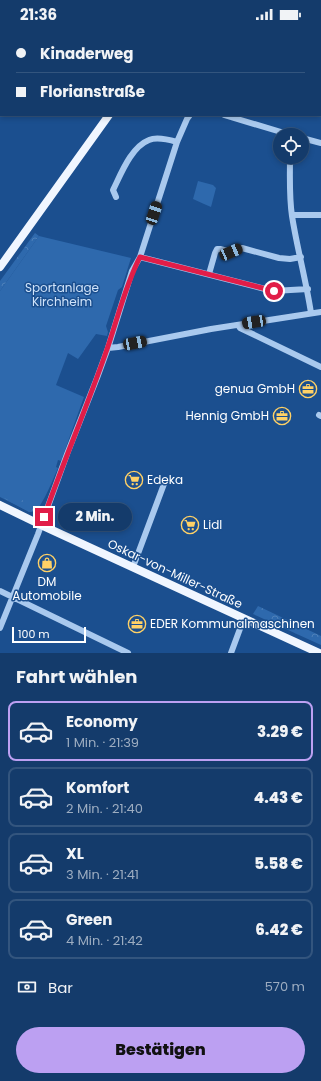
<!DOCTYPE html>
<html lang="de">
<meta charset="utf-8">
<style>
body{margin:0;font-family:Poppins,sans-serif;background:#214673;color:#f1f3f6;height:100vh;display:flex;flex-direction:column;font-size:15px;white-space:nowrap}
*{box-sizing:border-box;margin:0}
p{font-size:13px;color:#9dadc1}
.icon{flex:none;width:22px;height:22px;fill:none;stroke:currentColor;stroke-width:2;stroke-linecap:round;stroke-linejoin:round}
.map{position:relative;height:625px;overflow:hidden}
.details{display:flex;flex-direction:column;background:#143b6b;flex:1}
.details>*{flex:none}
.hud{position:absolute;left:0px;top:0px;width:321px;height:88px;box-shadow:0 2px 6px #0003,0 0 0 1px #33557e;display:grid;align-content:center;height:88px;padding:0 16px;background:#143b6b}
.tools{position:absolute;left:273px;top:100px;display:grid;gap:8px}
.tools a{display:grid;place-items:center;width:36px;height:36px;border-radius:50%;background:#143b6b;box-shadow:0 2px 6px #0003,0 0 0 1px #33557e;font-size:20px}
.scale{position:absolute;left:12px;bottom:10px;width:74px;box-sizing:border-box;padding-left:4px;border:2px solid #fff;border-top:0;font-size:11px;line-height:14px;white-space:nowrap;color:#fff;-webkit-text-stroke:3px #1b4f8f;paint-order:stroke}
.end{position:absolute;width:18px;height:18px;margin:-9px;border:5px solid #e11d48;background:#fff;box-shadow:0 0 0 2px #fff}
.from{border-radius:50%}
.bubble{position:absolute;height:28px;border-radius:14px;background:#143b6b;box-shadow:0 2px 6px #0003,0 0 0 1px #33557e;font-size:13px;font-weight:800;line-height:28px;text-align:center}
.car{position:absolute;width:12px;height:24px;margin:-12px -6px;border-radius:5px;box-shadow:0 0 3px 1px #0007;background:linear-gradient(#222 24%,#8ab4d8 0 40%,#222 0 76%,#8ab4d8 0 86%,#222 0)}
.hud b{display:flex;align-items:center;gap:14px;height:38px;font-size:15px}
.hud b+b{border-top:1px solid #33557e}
.hud i{width:10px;height:10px;background:#f1f3f6}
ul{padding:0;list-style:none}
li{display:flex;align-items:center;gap:12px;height:60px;margin:0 8px 6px;padding:0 8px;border:2px solid #33557e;border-radius:8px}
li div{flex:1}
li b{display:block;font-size:15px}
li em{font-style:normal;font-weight:800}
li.current{border-color:#bca0f2}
li>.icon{width:36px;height:36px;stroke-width:1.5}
h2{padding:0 16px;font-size:18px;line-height:48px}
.pay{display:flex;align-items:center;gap:10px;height:44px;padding:0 16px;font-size:15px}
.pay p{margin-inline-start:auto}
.button{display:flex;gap:8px;margin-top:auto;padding:8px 16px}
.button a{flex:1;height:46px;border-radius:24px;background:#bca0f2;color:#111;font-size:16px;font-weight:800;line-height:46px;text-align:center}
.status{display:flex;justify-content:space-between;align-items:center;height:28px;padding:0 20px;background:#143b6b;direction:ltr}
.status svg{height:11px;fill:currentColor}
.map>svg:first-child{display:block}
.green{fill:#2e69ad}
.forest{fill:url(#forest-crowns)}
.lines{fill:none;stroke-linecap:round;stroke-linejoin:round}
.minor{stroke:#a9c9ee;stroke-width:6}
.major{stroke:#f0f6ff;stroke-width:8}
.route{stroke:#e11d48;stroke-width:5}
.labels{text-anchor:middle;stroke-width:3;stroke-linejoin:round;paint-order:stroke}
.park-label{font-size:12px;fill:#cfe3fa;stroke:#1b4f8f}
.poi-label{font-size:12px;fill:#fff;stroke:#1b4f8f;text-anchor:start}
.street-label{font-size:12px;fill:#fff;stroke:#1b4f8f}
</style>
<div class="status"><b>21:36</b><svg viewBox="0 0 49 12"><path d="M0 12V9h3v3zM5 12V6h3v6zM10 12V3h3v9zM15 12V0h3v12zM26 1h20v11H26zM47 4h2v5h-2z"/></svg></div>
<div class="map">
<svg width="321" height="625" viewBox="0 0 321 625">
<defs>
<pattern id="forest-crowns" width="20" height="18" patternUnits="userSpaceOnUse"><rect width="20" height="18" fill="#2e69ad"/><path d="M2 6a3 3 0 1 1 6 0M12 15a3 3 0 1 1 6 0" fill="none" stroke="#4d80b9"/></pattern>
</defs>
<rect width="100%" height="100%" fill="#1b4f8f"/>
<path class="green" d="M198,153L213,157L216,160L211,179L204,176L193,171Z
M39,208L131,230L122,259L118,262L106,298L108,304L107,308L96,306L78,331L68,325L56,357L84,369L61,433L58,432L56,439L58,440C54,449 43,477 36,482C33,484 32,484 30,484L0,469V263Z"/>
<path class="forest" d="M35,205L39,208L0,263V253Z
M0,459L10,461V467L36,478L39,473L41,474C38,479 36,483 29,484L0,468Z
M258,578L321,608V617L253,586Z"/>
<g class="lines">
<path class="minor" d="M300,0V1
M74,1L75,0
M133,1L134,0
M227,1L228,0
M320,29L321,30
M224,87L291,107
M302,110L321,115
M290,129C290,149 289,168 292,188C297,220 306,252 311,285
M116,169L113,162C121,146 131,119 149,112C156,109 170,112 177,114
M292,187H321
M140,229L273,263L308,261
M209,246L215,225L217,221H220L231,224L242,220L279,230L290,231L301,229
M239,297L240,300L321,339
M108,320L118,319L211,301L321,284
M319,387L321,388
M133,539L164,456
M0,563L128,625
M0,600L38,506L67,426L97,350L108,320L132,243L140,229L177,114L187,91L190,87
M231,625L244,590"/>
<path class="major" d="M171,1V0
M0,239L109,87
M0,477L41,497L319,625"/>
</g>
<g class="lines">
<path class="route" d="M44,489C63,435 86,381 105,327C117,294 124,260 140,229L274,263"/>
</g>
<defs>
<symbol id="office-ring" viewBox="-11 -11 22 22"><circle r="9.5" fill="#1b4f8f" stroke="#ffd166" stroke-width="1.5"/><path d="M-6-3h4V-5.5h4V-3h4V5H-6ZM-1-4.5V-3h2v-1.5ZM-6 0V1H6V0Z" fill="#ffd166"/></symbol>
<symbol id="supermarket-ring" viewBox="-11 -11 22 22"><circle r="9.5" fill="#1b4f8f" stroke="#ffd166" stroke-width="1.5"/><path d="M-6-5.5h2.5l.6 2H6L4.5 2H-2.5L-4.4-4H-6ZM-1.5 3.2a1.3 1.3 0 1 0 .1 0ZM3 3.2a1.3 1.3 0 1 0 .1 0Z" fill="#ffd166"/></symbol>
<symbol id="shop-ring" viewBox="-11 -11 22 22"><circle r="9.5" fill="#1b4f8f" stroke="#ffd166" stroke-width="1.5"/><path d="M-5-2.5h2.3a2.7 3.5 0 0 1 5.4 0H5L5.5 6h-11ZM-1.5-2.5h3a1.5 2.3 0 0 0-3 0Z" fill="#ffd166"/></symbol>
</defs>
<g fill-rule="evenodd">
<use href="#office-ring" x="298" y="351" width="20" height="20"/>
<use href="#office-ring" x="272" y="378" width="20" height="20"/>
<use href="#supermarket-ring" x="124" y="442" width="20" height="20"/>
<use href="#supermarket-ring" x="180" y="487" width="20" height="20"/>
<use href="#shop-ring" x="37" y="525" width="20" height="20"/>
<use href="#office-ring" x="127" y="586" width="20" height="20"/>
</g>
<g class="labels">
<g class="park-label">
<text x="62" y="264">Sportanlage<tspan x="62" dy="14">Kirchheim</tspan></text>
</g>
<g class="poi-label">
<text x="295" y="365" text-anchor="end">genua GmbH</text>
<text x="269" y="392" text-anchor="end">Hennig GmbH</text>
<text x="147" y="456">Edeka</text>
<text x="203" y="501">Lidl</text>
<text x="47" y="558" text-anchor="middle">DM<tspan x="47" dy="14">Automobile</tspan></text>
<text x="150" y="600">EDER Kommunalmaschinen</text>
</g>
<g class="street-label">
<text transform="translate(175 546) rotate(25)" y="4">Oskar-von-Miller-Straße</text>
</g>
</g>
</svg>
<div class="tools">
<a><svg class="icon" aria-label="locate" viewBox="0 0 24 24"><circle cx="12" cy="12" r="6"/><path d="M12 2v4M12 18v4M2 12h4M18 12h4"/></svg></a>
</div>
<div class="scale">100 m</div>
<i class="end from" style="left:274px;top:263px"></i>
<i class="end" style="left:44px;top:489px"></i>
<div class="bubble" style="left:58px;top:475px;width:74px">2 Min.</div>
<i class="car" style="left:154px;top:185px;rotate:18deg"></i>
<i class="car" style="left:231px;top:224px;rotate:67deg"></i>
<i class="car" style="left:254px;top:294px;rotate:261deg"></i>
<i class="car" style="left:135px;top:315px;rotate:79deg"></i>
<div class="hud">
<b><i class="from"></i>Kinaderweg</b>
<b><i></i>Florianstraße</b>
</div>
</div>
<section class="details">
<h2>Fahrt wählen</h2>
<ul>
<li class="current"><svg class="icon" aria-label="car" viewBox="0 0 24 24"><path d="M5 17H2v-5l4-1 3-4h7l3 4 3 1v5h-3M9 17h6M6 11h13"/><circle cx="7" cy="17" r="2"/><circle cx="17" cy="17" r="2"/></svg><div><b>Economy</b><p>1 Min. · 21:39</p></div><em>3.29 €</em></li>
<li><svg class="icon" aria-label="car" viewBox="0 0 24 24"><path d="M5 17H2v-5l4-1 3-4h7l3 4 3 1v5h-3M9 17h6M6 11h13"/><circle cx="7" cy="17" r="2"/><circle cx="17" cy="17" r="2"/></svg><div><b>Komfort</b><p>2 Min. · 21:40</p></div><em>4.43 €</em></li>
<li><svg class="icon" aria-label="car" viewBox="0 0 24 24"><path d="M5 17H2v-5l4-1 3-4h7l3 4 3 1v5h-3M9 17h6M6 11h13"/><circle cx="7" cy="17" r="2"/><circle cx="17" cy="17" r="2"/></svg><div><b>XL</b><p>3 Min. · 21:41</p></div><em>5.58 €</em></li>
<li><svg class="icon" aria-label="car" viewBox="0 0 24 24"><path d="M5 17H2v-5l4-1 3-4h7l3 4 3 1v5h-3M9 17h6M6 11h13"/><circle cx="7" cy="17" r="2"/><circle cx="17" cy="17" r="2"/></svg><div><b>Green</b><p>4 Min. · 21:42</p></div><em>6.42 €</em></li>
</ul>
<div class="pay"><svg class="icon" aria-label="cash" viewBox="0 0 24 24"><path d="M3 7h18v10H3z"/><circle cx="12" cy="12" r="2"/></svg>Bar<p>570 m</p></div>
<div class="button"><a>Bestätigen</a></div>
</section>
